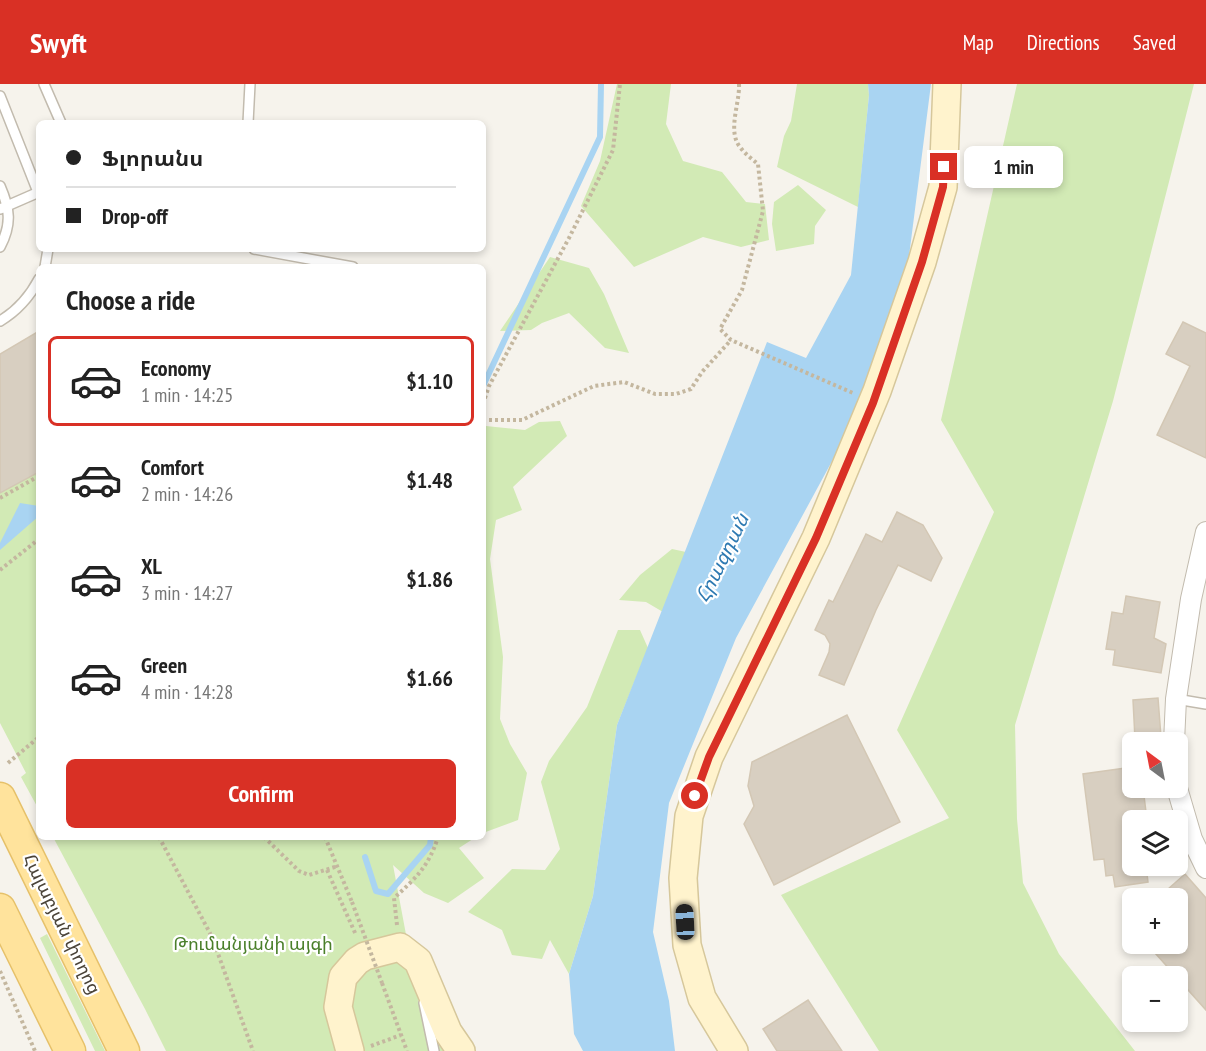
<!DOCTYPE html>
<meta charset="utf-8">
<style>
body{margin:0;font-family:"PT Sans Narrow","Noto Sans Armenian",sans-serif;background:#f2f2f2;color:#222;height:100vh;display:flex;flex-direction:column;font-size:22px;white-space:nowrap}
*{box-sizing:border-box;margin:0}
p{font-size:20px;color:#767676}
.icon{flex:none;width:33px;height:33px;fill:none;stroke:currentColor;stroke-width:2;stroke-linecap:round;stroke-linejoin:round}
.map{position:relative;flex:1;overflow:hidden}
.details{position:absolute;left:36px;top:180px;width:450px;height:576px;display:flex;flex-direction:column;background:#fff;border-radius:9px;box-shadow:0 3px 9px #0003}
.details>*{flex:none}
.top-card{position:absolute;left:36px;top:36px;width:450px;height:132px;border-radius:9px;box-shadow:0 3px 9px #0003;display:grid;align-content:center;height:132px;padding:0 30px;background:#fff}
.needle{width:39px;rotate:328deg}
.tools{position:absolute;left:1122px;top:648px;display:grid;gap:12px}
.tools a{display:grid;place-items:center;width:66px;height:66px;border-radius:9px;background:#fff;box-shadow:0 3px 9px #0003;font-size:30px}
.end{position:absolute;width:27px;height:27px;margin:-14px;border:8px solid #d93025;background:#fff;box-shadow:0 0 0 3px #fff}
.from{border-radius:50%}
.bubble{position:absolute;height:42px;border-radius:9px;background:#fff;box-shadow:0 3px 9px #0003;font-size:20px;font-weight:700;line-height:42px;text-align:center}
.car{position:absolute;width:18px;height:36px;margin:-18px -9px;border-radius:8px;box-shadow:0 0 4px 2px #0007;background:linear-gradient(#222 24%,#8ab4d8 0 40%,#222 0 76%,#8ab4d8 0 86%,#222 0)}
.top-card b{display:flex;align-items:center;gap:21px;height:57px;font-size:22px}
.top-card b+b{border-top:2px solid #e0e0e0}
.top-card i{width:15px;height:15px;background:#222}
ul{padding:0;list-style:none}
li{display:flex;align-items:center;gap:18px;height:90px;margin:0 12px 9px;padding:0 18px;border:3px solid transparent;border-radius:9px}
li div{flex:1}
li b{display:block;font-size:22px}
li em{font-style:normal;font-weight:700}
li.on{border-color:#d93025}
li>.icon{width:54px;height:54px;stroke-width:1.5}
h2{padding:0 30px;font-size:27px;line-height:72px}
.cta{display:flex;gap:12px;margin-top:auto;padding:12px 30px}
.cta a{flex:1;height:69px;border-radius:9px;background:#d93025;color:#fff;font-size:24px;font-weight:700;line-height:69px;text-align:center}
header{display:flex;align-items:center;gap:36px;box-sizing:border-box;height:84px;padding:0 30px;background:#d93025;color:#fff}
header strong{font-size:28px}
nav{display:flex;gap:33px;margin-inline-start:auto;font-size:21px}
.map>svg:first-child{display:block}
.green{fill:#d2eab5}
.water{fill:#a9d4f2}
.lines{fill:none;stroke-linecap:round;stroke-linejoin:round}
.stream{stroke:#a9d4f2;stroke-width:6}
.building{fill:#d8cfc1;stroke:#d3c7b4;stroke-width:1.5}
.lane-casing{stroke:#c2bbae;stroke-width:12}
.street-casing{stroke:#c2bbae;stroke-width:22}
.secondary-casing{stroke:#d6c79b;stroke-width:30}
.primary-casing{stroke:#e6c16a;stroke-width:33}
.path{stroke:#c4b79f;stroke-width:4;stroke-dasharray:3 3;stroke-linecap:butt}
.lane{stroke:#fff;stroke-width:9}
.street{stroke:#fff;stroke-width:20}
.secondary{stroke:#fff3cd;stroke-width:27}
.primary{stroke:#ffe39c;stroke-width:30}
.path-bridge{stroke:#c4b79f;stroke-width:4;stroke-dasharray:3 3;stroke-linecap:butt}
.route{stroke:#d93025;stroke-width:8}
.labels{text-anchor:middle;stroke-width:4.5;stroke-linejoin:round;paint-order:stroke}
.street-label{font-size:18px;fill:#4b4439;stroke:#fff}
.park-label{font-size:18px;fill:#4a7f2a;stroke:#fff}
.water-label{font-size:20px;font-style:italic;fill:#2e7ab2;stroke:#fff}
</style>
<header>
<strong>Swyft</strong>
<nav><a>Map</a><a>Directions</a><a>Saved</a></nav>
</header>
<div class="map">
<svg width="1206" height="967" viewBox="0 0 1206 967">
<rect width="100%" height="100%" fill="#f6f3ec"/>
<path class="green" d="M617,0H671L666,40L683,77L722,88L746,118L765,120L769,156L741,163L703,153L634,183L581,122L600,77Z
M797,0H868L869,11L858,123L777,83L784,52L791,37Z
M1017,0H1194L1113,317L1015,641L1017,735L1023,799L1059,870L1135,967H879L781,811L949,734L897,646L994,428L941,336Z
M798,101L826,126L815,142L814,160L776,167L772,140L774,118Z
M550,173L589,184L604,210L629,269L605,264L569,229L542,239L531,246L500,247Z
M560,337L567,352L513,403L522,426L496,436L490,475L503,573L500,635L510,660L527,689L518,736L483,749V347L486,342L525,346L539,338Z
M39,388V726L21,693L26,689L0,639V409Z
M672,465L686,468L663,528L646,518L619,516L640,491Z
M618,546H640L648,564L617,641L593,812L569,890L550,856L542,875L512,871L502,846L468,828L512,785L545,786L560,765L541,698L549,677L587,623Z
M53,753H476L459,764L484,794L448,819L424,809L393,781L419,920L447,967H166L145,925Z
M47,850L105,967H95L40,854Z"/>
<path class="water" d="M868,0H931L907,188L856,333L736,554L669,719L653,848L669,917L675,967H583L574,950L569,890L593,812L617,641L767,258L806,274L851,191L869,11Z
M20,419L39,422V432L0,466V459Z"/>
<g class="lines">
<path class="stream" d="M483,302L600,53L601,0
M365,773L376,807L388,810L430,761L431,753"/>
</g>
<path class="building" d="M1183,238L1206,249V374L1157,351L1190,282L1166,270Z
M39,247V388L0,409V270Z
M897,428L923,441L942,474L931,497L898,481L876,526L844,601L819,591L829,568L830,560L825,551L815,546L829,516L833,518L866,450L882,458Z
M1126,512L1160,518L1154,554L1166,560L1161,589L1113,581L1115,566L1106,565L1112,528L1123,530Z
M1158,614L1161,653L1135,655L1133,616Z
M847,631L900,738L774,801L744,740L754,722L748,702L752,678Z
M1132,683V704H1143L1147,736H1132V782H1146L1148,798L1115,803L1113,791L1106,792L1104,775L1094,776L1083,690Z
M1185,790L1206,814V926L1147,860H1178V814H1158Z
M808,916L842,967H777L763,945Z"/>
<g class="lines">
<defs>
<path id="lane" d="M44,0L61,39
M0,12L38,108
M248,39L250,0
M0,102C10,125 12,140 0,163
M0,125L39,108
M254,165L353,183
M45,183L48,165
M0,237C17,227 30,212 39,195
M1176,615L1206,620
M424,919L434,967"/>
<path id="street" d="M1174,658L1176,615L1191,515L1206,448
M1177,704L1192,755L1206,784"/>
<path id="secondary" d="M350,967L338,923L343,893L357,877L365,872L400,863L418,877L448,948L461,967
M734,967L702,914L687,861L683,794L689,732L709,673L816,454L877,307L922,178L943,103L947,0"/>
<path id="primary" d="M0,714L124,967
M0,825L70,967"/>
</defs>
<use href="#lane" class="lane-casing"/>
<use href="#street" class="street-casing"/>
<use href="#secondary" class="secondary-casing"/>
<use href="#primary" class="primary-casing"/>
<path class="path" d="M739,0C740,19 727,47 740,63C745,70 752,75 758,80L763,127L742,206L720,245L731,256L853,309
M483,320L489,302L569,154L613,66L620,0
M483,336H522L594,302L624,298L655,310H676L691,305L702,288L731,256
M0,414L39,392
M0,486L39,455
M8,679L39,653
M159,753L212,853L253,967
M264,753L299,787L309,791L338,782
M325,753L352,818
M327,786L356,851
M397,841L394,814C416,794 429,782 438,753
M0,887L35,967
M382,899L407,967
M371,962L401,951"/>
<use href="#lane" class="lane"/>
<use href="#street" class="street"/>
<use href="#secondary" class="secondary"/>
<use href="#primary" class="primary"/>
<path class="path-bridge" d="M352,818L382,899"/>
</g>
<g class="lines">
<path class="route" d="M695,712L709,673L816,454L873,319L922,178L943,103L944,83"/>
</g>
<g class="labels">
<g class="street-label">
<text transform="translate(62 840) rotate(64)" y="6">Հալաբյան փողոց</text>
</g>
<g class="park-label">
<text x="253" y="866">Թումանյանի այգի</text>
</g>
<g class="water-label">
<text transform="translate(722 474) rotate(-64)" y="7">Հրազդան</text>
</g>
</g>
</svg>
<div class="tools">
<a><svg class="needle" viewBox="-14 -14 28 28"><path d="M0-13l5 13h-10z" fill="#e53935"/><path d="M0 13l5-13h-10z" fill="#767676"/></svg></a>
<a><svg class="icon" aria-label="layers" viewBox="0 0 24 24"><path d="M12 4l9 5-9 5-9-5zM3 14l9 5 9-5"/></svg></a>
<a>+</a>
<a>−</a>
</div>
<i class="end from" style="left:695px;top:712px"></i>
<i class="end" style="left:944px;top:83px"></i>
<div class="bubble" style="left:964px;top:62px;width:99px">1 min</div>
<i class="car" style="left:685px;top:838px;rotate:357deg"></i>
<div class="top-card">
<b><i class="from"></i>Ֆլորանս</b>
<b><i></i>Drop-off</b>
</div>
<section class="details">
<h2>Choose a ride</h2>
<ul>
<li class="on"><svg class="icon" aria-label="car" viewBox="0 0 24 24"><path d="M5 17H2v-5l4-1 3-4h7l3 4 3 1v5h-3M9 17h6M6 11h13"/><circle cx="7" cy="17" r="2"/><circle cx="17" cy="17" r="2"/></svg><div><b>Economy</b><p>1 min · 14:25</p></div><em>$1.10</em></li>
<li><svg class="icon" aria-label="car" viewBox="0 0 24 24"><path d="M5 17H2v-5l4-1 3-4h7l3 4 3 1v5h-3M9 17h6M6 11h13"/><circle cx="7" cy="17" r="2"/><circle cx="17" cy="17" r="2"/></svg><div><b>Comfort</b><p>2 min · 14:26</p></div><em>$1.48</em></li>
<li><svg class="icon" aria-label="car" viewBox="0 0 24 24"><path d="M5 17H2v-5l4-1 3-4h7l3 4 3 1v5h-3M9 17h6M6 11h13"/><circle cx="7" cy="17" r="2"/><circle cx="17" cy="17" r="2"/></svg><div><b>XL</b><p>3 min · 14:27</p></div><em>$1.86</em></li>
<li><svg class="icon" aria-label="car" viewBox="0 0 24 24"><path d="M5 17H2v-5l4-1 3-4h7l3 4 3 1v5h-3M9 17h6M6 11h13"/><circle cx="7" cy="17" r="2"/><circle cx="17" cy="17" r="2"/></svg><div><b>Green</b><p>4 min · 14:28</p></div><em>$1.66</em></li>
</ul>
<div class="cta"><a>Confirm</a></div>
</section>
</div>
